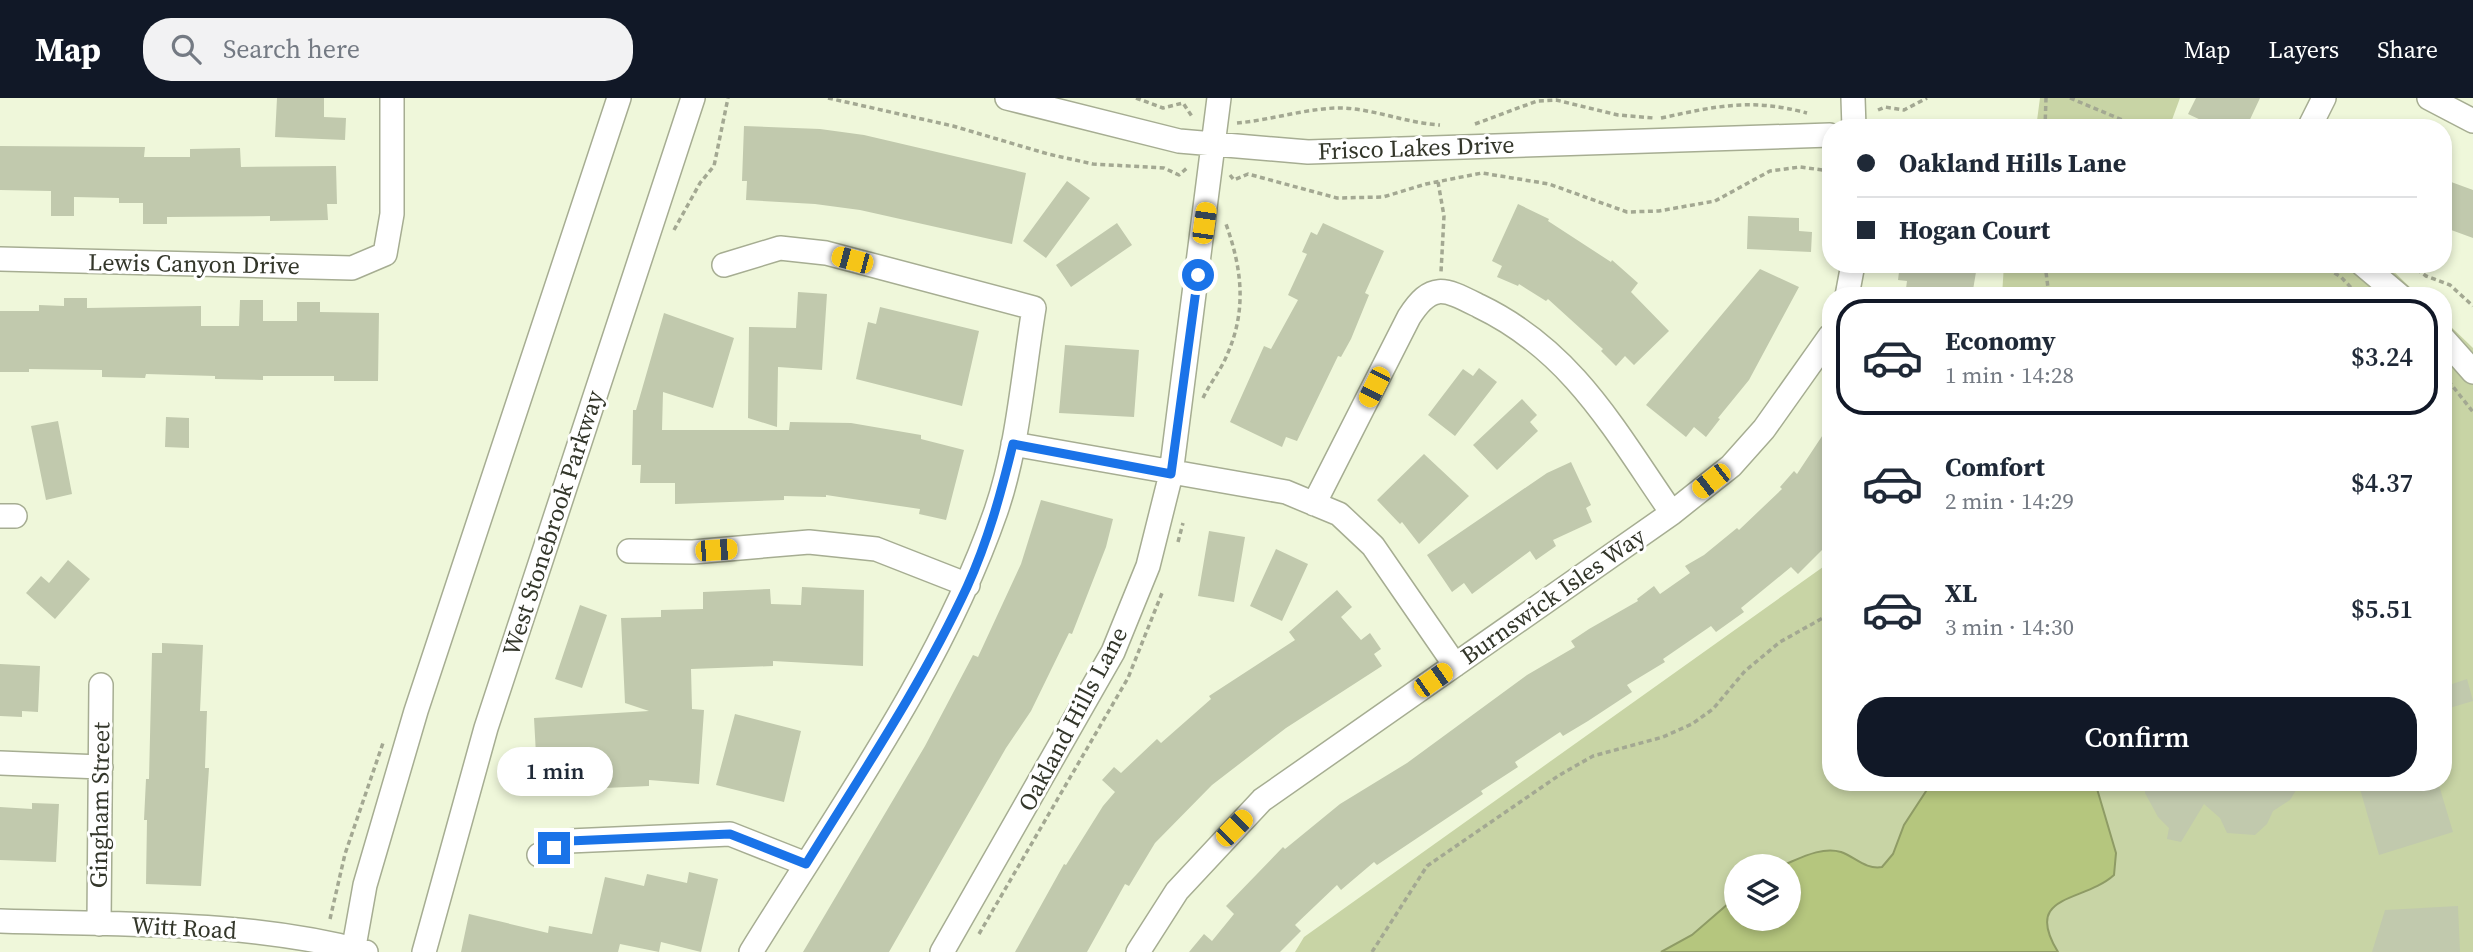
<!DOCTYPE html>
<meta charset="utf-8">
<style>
body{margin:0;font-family:"Source Serif 4",serif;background:#f2f2f3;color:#1f2937;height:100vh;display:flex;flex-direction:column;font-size:26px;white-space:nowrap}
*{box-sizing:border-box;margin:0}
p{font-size:23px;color:#747a83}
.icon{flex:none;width:38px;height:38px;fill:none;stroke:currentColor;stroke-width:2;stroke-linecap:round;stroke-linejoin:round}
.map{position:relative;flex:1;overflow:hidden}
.sheet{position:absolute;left:1822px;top:189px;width:630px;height:504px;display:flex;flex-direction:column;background:#fff;border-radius:28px;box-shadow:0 4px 10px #0003}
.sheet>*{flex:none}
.banner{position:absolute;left:1822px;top:21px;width:630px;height:154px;border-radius:28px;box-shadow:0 4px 10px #0003;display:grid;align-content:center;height:154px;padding:0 35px;background:#fff}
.tools{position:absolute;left:1724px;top:756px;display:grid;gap:14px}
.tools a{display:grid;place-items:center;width:77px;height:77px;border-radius:50%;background:#fff;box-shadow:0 4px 10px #0003;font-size:35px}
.end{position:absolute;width:32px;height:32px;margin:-16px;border:9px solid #1a73e8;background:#fff;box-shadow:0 0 0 4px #fff}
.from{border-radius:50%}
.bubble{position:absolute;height:49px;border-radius:24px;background:#fff;box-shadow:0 4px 10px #0003;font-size:23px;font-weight:600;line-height:49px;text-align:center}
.car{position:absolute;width:21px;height:42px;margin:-21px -10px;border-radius:9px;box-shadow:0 0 5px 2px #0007;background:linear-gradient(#f5c518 24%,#345 0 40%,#f5c518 0 76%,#345 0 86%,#f5c518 0)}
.banner b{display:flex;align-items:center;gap:24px;height:66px;font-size:26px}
.banner b+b{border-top:2px solid #e0e1e3}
.banner i{width:18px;height:18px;background:#1f2937}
ul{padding:12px 0 0;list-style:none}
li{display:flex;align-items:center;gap:21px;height:116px;margin:0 14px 10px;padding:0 21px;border:4px solid transparent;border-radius:28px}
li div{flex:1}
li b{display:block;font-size:26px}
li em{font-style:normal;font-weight:600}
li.selected{border-color:#111827}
li>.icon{width:63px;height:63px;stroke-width:1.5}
.primary-button{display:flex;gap:14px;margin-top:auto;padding:14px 35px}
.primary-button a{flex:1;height:80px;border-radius:28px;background:#111827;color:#fff;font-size:28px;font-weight:600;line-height:80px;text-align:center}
header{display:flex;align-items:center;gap:42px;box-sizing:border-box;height:98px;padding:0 35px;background:#111827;color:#fff}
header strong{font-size:33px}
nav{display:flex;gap:38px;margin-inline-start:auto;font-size:24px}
.search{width:490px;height:63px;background:#f2f2f3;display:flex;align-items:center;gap:18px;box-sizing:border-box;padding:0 24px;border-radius:28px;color:#747a83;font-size:26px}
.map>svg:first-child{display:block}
.green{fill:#c8d4a5;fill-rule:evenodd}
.water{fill:#b5c67e;stroke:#8e9b65;stroke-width:2}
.building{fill:#c1c9ad}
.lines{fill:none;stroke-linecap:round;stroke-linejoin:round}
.minor-casing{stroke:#a6ad92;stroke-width:26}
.path{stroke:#a3a892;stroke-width:3.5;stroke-dasharray:5 3.5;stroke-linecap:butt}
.minor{stroke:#fff;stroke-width:23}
.route{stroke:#1a73e8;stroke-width:9}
.labels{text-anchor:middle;stroke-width:6;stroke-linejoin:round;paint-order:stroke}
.street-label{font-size:24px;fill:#33362a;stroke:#fff}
</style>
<header>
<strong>Map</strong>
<div class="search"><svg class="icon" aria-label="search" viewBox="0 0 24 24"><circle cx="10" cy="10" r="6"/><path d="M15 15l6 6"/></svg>Search here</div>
<nav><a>Map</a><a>Layers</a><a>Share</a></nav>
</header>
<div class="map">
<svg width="2473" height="854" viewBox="0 0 2473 854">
<rect width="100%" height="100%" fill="#eff7da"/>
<path class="green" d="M2040,0H2180L2169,30H2036Z
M2004,166H2386L2419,198H2002Z
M2443,221L2473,250V854H1295L1304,839L1830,464V684H2443ZM1736,768H1788V821H1736Z"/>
<path class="water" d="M1932,684H2095L2116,755L2114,777C2083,805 2022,795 2058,854H1661L1692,837L1736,799V821H1788V768H1781C1799,761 1821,748 1841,754C1855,759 1866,772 1882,769L1893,756L1904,727Z"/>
<path class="building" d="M277,0H324V19L346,20L345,42L275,39Z
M2196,0H2260L2246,30H2218L2188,16Z
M744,28L820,31L864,37L1026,75L1012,146L860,112L815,106L746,102L747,83H742Z
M0,48L145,49L144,59H190V51L240,50L241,69L336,68L337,106H327L328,122L270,123V118L167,119V126H143V105H119V100L74,99V118H51V93L0,92Z
M2443,81L2473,92V140L2443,129Z
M1067,83L1090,100L1046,160L1023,143Z
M1518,106L1549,121L1548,123L1611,164L1612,162L1638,185L1631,194L1669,233L1634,267L1625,258L1616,268L1601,253L1603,251L1548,201L1546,203L1519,186L1518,188L1497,179L1502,168L1492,163Z
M1748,118L1799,120V133L1812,134L1811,154L1747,151Z
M1117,125L1132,147L1071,189L1056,167Z
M1323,125L1384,153L1365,195L1369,197L1351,241L1341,259L1338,258L1297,343L1286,339L1282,349L1230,324L1264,248L1271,251L1298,202L1288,197L1307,156L1302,154L1311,134L1317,137Z
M1900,166L1976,174L1972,198H1905L1907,183L1898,182Z
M1760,171L1799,189L1749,282L1718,320L1720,321L1706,339L1694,329L1686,339L1646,307Z
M798,194L827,196L822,272L778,269L777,329L748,320L749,229L796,230Z
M64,200H87V210L201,208V228H239L240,202H263V223H297V204H320V214L379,215L378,283H334V278H263V282L215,281V278L146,276L145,280L102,279V272L29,271V274H0V213H39V207L64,208Z
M880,209L979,233L962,308L856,281L868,224L876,226Z
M664,215L734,240L713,310L663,294L662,332H789L790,324L851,325L921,337V341L964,352L946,422L919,416L920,411L826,397V399L784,398V402L675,406V385H640L641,367H632L633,312H636Z
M1065,247L1139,252L1134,319L1059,315Z
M1479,270L1497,284L1455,338L1428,317L1463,271L1473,278Z
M1522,301L1537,317L1530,324L1538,333L1497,372L1473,347Z
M166,319L189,320V350L165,349Z
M58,323L72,396L46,402L31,328Z
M1830,326V444L1798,476L1791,469L1741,510L1744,514L1716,534L1711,528L1663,561L1665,564L1627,587L1632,594L1588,623L1563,638L1560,634L1515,664L1518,669L1481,693L1483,696L1377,767L1374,764L1341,792L1337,787L1295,827L1301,833L1280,854H1189L1204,836L1212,843L1234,816L1226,808L1283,749L1285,751L1340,706L1407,665L1527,577L1575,549L1571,543L1589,531L1638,503L1637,501L1654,488L1660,496L1690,475L1685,468L1704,457L1737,430L1739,432L1782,391L1780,389L1794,373L1797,376Z
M1424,356L1469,398L1419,446L1402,424L1400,426L1377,402Z
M1571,364L1591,407L1586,410L1592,424L1553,442L1556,448L1536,462L1530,453L1472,496L1464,485L1452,494L1427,457L1547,375Z
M1041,402L1113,421L1106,449L1072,536L1069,535L1031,613L1006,650L889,854H803L925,648L973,557L978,559L1021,466Z
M1209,433L1245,439L1234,504L1198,498Z
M1276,451L1308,466L1282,523L1250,508Z
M68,462L90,481L55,521L26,495L41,478L49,485Z
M802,489L864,492L863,568L773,563V568L691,571L692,611L704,612L699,686L649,682V688L538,693L534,620L649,613L625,605L621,520L661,519V512L703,511V494L770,491L771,506L801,507Z
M1337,492L1352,509L1341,519L1361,542L1370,535L1381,551L1374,556L1382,568L1286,630L1212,687L1155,745L1129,788L1125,786L1087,854H1015L1064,766L1066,767L1103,708L1115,694L1102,682L1114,669L1121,675L1157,641L1161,645L1211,601L1209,598L1295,542L1289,534Z
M580,507L607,517L582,590L555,581Z
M162,545L203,547L200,613H207L205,670H209L201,788L146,786L147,722H144L146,681H149L152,555H162Z
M0,566L40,568L38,614L22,613V619L0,618Z
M2467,581L2473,603L2443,612V589Z
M735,616L801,633L784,704L716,687Z
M2145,684H2301L2290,702L2273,713L2267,726L2255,737L2227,735L2220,720L2204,706L2181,744L2167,741L2169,730L2158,719L2145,695Z
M2358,684H2438L2453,734L2379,757Z
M32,705L59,706L56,764L0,762V709L32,711Z
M689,774L718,781L701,854L661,844L659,854L620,846L618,854H461L469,816L548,835L549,828L592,836L605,779L644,788L647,776L687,785Z
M2458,808L2460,854H2372L2385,812Z"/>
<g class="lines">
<defs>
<path id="minor" d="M1007,0L1179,43L1308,54L1830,37
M1853,0L1854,30
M2429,0L2473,23
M2309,30L2324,0
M0,161L352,170L385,156L392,116V0
M2362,166L2400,198
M724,167L780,150L826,155L1034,210C1023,277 1018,349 996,413C941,571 838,713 751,854
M1847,198L1853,166
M2443,240L2473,274
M1013,346L1286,394L1339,416L1373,448L1455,567
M1314,406L1409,219C1432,183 1445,191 1479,208C1573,253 1615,333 1672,415
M0,418H15
M629,453L693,454L809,444L876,451L968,487
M0,665L101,669
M539,757L569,743L730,736L806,766
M0,823C122,827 247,822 366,854
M99,826L101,587
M353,854L365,787L416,613L619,0
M424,854L486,630L693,0
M942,854L1113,554L1148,468L1171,376L1219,0
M1138,854L1177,793L1262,702L1672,415L1731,368L1764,331L1830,238"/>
</defs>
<use href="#minor" class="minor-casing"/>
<path class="path" d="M828,0L953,28L1048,56L1093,66L1164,70L1179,77L1187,70
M1136,0L1163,10L1183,5L1193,20
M2070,0L2127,24L2150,30
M1878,12L1885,9L1904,12L1927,0
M1661,20C1717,8 1751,0 1807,15
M1237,25C1272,22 1311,9 1344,10C1377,12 1407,25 1440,27
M1475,26L1537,3L1556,2L1618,17L1654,20
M2045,30L2046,0
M1230,77L1234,82L1248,76L1337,100L1383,99L1426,86L1482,75L1549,86L1627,114L1659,113L1715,103L1770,73L1800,69L1830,73
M1438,84L1444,118L1441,174
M674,132L700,85L714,68L728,0
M2045,166L2049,198
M2320,166L2341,179L2359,198
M2410,166L2426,178L2450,187L2473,208
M2443,276L2473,314
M1203,300C1210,285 1221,272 1227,257C1247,212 1242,171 1226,126
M1178,444L1183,425
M330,821L345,756L383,645
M979,836L1128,580L1162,495
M1372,854L1427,768L1558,678L1593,658L1663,639L1692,626L1713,611L1745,573L1780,544L1830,516"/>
<use href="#minor" class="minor"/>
</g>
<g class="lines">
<path class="route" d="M554,750L569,743L730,736L806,766C862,675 922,586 967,489C988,443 1001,395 1013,346L1171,376L1198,177"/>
</g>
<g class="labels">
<g class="street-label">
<text transform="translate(1416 50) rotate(-2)" y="8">Frisco Lakes Drive</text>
<text transform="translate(194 166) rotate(1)" y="8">Lewis Canyon Drive</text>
<text transform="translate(553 425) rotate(-72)" y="8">West Stonebrook Parkway</text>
<text transform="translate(1553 498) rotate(-35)" y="8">Burnswick Isles Way</text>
<text transform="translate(1073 621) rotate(-62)" y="8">Oakland Hills Lane</text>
<text transform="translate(100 707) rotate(-89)" y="8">Gingham Street</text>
<text transform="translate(184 830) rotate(3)" y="8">Witt Road</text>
</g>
</g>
</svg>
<div class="tools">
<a><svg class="icon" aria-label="layers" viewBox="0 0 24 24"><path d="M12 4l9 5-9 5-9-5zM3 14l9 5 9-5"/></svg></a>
</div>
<i class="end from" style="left:1198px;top:177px"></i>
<i class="end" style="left:554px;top:750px"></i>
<div class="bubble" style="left:497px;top:649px;width:116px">1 min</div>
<i class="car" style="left:1204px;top:125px;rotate:8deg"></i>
<i class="car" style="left:852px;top:162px;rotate:285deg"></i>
<i class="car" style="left:1374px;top:289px;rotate:207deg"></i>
<i class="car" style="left:1711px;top:383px;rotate:232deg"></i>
<i class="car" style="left:716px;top:452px;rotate:86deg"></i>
<i class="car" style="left:1433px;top:582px;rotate:55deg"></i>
<i class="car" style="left:1234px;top:730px;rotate:45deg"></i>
<div class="banner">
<b><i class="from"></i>Oakland Hills Lane</b>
<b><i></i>Hogan Court</b>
</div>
<section class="sheet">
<ul>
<li class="selected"><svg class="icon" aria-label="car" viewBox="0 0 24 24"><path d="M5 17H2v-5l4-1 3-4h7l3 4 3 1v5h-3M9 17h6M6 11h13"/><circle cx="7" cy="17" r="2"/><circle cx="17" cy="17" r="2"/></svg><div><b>Economy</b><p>1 min · 14:28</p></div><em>$3.24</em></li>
<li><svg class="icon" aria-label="car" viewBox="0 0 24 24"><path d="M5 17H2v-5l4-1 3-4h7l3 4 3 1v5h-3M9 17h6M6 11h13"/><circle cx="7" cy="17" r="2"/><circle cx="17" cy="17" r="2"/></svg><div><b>Comfort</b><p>2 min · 14:29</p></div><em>$4.37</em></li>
<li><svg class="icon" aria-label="car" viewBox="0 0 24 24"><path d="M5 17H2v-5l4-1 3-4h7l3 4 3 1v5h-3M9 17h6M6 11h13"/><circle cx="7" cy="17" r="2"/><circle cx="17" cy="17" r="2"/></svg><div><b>XL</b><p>3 min · 14:30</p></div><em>$5.51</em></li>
</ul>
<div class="primary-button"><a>Confirm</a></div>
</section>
</div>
